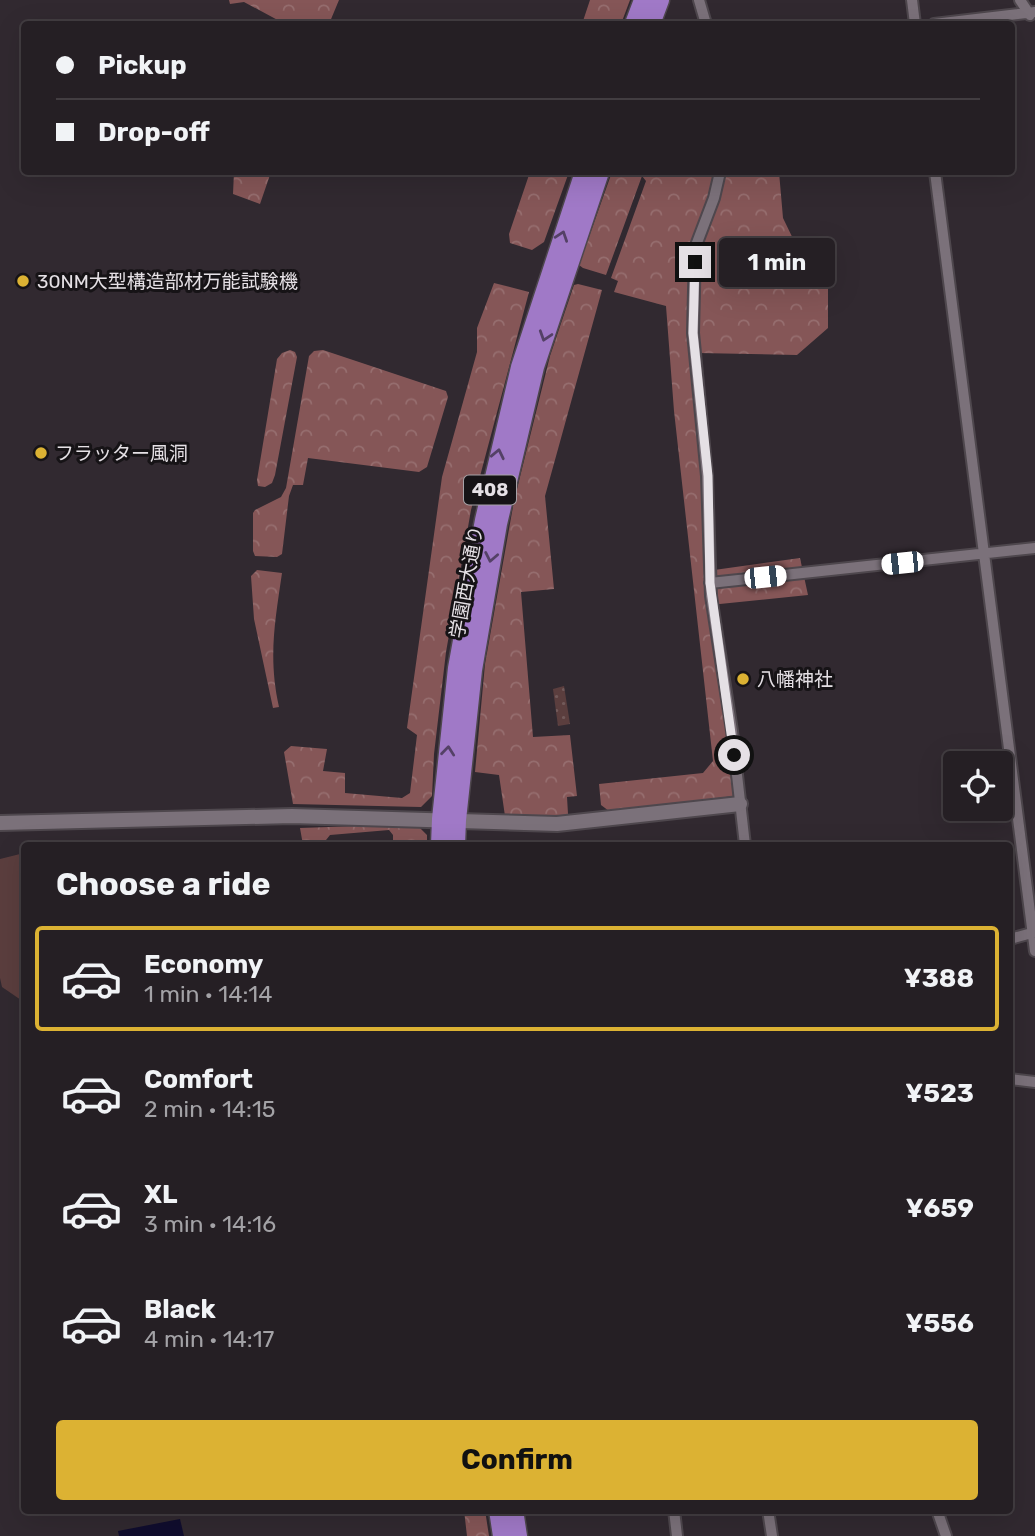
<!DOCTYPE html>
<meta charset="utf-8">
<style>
body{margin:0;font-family:Rubik,"Noto Sans JP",sans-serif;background:#2d272c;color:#f1f3f6;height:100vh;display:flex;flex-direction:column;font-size:26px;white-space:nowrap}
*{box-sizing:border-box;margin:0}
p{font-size:23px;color:#a3a2a6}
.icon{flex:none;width:38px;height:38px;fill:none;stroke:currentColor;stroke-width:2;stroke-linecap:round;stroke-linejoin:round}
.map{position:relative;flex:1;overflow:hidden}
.panel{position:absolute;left:21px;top:842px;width:992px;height:672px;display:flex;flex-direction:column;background:#251f24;border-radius:7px;box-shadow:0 7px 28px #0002,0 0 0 2px #423d41}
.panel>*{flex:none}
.hud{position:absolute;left:21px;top:21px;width:994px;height:154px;border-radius:7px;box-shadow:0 7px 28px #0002,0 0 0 2px #423d41;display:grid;align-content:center;height:154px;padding:0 35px;background:#251f24}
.tools{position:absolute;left:943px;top:751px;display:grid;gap:14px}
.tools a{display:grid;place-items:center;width:70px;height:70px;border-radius:7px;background:#251f24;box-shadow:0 7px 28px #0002,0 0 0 2px #423d41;font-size:35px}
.end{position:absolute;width:32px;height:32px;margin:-16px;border:9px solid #e5e0e5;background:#111;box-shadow:0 0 0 4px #111}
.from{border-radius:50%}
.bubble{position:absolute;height:49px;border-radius:7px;background:#251f24;box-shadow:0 7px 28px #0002,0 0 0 2px #423d41;font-size:23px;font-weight:700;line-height:49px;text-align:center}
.car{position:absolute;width:21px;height:42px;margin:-21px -10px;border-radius:9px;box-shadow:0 0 5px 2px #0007;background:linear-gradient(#fff 24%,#345 0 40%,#fff 0 76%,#345 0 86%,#fff 0)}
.hud b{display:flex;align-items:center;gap:24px;height:66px;font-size:26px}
.hud b+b{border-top:2px solid #423d41}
.hud i{width:18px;height:18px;background:#f1f3f6}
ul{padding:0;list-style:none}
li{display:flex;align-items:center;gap:21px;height:105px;margin:0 14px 10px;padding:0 21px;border:4px solid transparent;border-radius:7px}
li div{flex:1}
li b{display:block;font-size:26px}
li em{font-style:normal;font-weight:700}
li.on{border-color:#dcb233}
li>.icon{width:63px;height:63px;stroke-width:1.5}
h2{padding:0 35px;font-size:32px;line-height:84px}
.cta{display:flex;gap:14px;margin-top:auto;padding:14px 35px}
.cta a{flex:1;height:80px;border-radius:7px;background:#dcb233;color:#111;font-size:28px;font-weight:700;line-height:80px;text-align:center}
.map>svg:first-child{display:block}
.grass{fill:url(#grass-dots)}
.forest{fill:url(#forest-crowns)}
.pitch{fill:#5b3e3e}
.water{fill:#100d2e}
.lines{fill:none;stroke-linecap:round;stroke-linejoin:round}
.minor-casing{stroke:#4e474d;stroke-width:14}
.tertiary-casing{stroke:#4e474d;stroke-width:18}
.trunk-casing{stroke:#4e474d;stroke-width:21}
.minor{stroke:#7b717a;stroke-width:10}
.tertiary{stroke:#7b717a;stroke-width:14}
.trunk{stroke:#a079c7;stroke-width:18}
.oneway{stroke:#544166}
.route{stroke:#e5e0e5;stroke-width:9}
.poi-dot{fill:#dcb233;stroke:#161316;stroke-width:2.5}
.labels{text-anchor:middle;stroke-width:6;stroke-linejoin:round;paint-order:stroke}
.shield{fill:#161316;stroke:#a7a2a7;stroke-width:2}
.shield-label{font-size:18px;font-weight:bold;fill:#e5e0e5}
.poi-label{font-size:19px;fill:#e5e0e5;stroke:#161316;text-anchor:start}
.street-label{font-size:19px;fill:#e5e0e5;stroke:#161316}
</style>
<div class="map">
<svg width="1035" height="1536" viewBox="0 0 1035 1536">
<defs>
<pattern id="grass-dots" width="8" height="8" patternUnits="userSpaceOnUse" patternTransform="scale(1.75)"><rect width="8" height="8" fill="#5b3e3e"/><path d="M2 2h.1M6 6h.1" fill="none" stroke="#725a5a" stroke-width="1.8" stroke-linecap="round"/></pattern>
<pattern id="forest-crowns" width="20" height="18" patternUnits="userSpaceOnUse" patternTransform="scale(1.75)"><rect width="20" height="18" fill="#855657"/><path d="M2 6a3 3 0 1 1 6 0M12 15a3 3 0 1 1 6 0" fill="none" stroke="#966e6f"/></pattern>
</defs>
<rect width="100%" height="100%" fill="#312930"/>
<path class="grass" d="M564,686L570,724L558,726L553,689Z"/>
<path class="forest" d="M229,0H339L329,24H285L244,2L230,4Z
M590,0H630L621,24H582Z
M234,172H271L260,204L233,194Z
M530,172H569L544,242L532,250L510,243L509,234Z
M612,172H779L783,218L797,247L828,256V328L797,355L698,353L707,571L800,558L808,595L710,605L734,796L609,811L601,805L599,784L703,773L713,761L674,411L666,306L614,292L618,281L611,278L646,181L642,176L606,275L583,268L579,265Z
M494,283L529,292L471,510L446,652L434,754L432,796L421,807L293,804L284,752L291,746L327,749L323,771L345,773V793L402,798L410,793L417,735L407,728L442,477L477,352V328Z
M578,284L602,290L545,496L554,589L521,592L533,737L570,735L577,796L567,797L568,814L563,816H505L499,775L475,772L485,664L514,501L550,356L574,285Z
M290,350L295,352L297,357L275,475L272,483L265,487L258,486L257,480L277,359L282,353Z
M323,350L446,391L448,397L427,467L419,472L308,458L303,485H293L289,496L282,554L277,557L255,556L253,551V513L255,510L281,497L286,488L309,356L314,351Z
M257,570L282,573C275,621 268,658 279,707L273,708L254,619L251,576Z
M416,824L427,835V845H393V835L389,830L330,835L322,845H303L300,828Z
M464,1510H485L489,1536H467Z"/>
<path class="pitch" d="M24,853V999L21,1000L2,987L0,978V859Z"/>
<path class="water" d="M180,1519L184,1536H119L118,1531Z"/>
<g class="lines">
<defs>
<path id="minor" d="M699,0L706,24
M912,0L915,24
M1020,0L1030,15
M934,24L1035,12
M720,172L714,198L695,248L693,333L707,476L711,596L732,731L745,845
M935,172L1035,951
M710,583L1035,548
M1010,939L1035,932
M1010,1079L1035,1082
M674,1510L677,1536
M768,1510L772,1536
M937,1510L946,1536"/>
<path id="tertiary" d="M0,823L292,816L557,824L740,804"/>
<path id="trunk" d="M634,24L643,0
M651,24L660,0
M440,845L441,819L457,668L484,520L520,367L584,172
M456,845L457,820L473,670L498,524L535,367L600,172
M498,1510L502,1536
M514,1510L518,1536"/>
</defs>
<use href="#minor" class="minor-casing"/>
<use href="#tertiary" class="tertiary-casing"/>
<use href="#trunk" class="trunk-casing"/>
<use href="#minor" class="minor"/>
<use href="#tertiary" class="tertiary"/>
<use href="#trunk" class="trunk"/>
</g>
<defs><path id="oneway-chevron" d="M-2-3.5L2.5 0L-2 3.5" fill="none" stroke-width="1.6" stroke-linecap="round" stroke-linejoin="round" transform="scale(1.75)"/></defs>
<g class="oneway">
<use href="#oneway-chevron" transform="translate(562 236) rotate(-71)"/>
<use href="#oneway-chevron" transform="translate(545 336) rotate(108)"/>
<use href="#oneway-chevron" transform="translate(498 454) rotate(-78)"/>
<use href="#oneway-chevron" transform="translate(491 557) rotate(101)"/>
<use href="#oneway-chevron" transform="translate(448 751) rotate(-84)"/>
</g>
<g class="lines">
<path class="route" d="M695,262L693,333L708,476L710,583L734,755"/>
</g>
<g class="poi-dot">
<circle cx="23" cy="281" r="7"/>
<circle cx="41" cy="453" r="7"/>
<circle cx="743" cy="679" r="7"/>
</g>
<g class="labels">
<rect class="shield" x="464" y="475.5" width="52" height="29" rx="5"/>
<g class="shield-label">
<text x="490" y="496">408</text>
</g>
<g class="poi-label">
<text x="37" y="288">30NM大型構造部材万能試験機</text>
<text x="55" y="460">フラッター風洞</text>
<text x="757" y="686">八幡神社</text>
</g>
<g class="street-label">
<text transform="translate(466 582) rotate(-80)" y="7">学園西大通り</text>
</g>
</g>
</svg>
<div class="tools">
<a><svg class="icon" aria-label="locate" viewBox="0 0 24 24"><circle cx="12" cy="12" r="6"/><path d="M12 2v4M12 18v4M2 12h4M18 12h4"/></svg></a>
</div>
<i class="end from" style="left:734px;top:755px"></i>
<i class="end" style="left:695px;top:262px"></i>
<div class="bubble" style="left:719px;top:238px;width:116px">1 min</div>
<i class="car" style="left:902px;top:563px;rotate:264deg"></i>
<i class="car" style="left:765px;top:577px;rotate:84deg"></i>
<div class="hud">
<b><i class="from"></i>Pickup</b>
<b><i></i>Drop-off</b>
</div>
<section class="panel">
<h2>Choose a ride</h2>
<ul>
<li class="on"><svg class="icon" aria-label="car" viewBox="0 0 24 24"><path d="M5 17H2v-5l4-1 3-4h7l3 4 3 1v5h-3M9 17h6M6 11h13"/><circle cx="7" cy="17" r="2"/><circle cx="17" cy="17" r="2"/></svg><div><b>Economy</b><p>1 min · 14:14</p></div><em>¥388</em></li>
<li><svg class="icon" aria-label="car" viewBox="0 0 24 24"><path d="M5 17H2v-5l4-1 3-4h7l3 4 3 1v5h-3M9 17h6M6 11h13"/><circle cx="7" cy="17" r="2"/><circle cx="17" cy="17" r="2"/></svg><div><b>Comfort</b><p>2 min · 14:15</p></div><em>¥523</em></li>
<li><svg class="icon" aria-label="car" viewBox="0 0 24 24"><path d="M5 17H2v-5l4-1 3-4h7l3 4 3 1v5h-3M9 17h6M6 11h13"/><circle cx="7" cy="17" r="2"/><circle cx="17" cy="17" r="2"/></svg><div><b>XL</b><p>3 min · 14:16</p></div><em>¥659</em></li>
<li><svg class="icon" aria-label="car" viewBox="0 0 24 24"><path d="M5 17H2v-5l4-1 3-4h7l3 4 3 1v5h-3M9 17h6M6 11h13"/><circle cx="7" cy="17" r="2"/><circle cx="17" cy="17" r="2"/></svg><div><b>Black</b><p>4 min · 14:17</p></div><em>¥556</em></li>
</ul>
<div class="cta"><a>Confirm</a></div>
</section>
</div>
